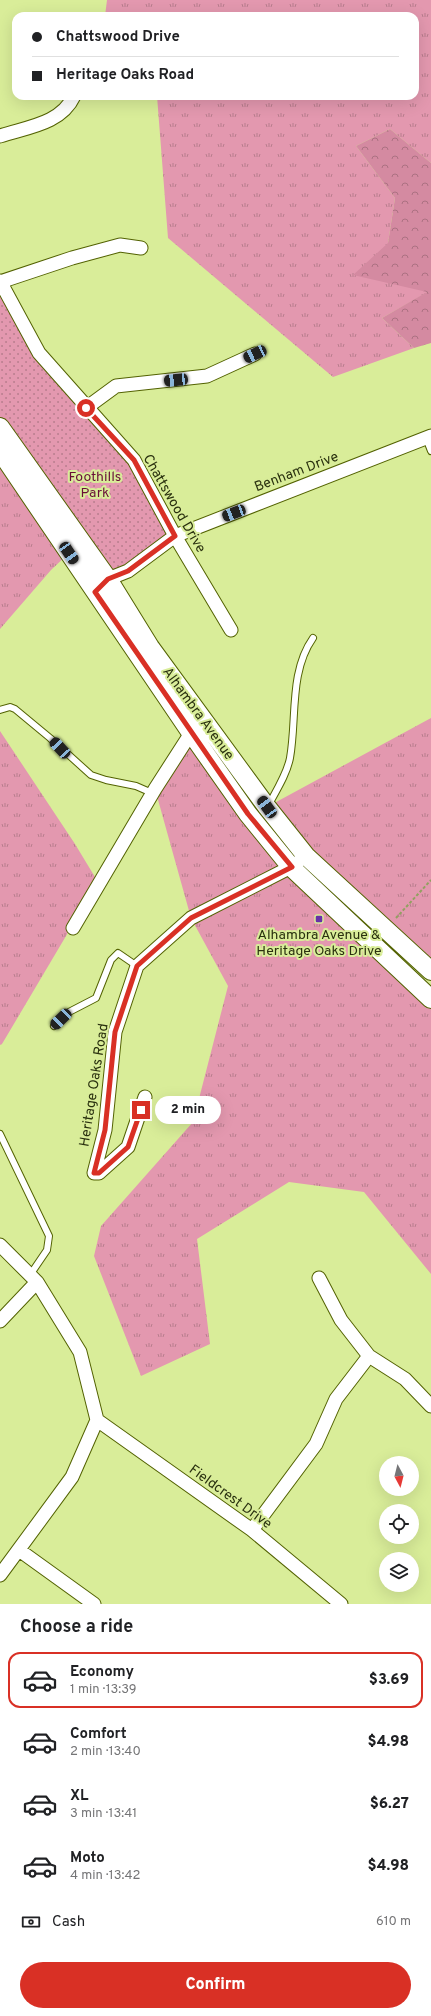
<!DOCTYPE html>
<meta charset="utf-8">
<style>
body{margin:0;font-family:Overpass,sans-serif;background:#f2f2f2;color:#202124;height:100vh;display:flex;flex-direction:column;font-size:15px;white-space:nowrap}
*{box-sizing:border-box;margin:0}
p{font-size:13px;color:#757577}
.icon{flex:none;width:22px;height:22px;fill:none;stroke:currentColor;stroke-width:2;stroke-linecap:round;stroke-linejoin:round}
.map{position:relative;height:1604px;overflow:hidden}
.side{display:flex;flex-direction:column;background:#fff;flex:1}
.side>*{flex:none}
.guide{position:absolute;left:12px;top:12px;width:407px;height:88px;border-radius:12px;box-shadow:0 4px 16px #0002;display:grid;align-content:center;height:88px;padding:0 20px;background:#fff}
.needle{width:26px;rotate:173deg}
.buttons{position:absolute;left:379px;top:1456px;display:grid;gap:8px}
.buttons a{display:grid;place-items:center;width:40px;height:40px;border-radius:50%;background:#fff;box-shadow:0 4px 16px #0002;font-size:20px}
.end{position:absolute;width:18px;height:18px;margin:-9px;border:5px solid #d93025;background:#fff;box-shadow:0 0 0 2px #fff}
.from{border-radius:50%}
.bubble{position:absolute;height:28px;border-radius:14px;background:#fff;box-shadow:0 4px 16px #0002;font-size:13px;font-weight:800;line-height:28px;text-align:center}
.car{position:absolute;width:12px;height:24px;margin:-12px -6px;border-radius:5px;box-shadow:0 0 3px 1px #0007;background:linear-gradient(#222 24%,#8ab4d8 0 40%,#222 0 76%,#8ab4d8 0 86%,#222 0)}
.guide b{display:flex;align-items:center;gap:14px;height:38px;font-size:15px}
.guide b+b{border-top:1px solid #e0e0e0}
.guide i{width:10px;height:10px;background:#202124}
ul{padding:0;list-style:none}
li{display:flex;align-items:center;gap:12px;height:56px;margin:0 8px 6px;padding:0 12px;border:2px solid transparent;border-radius:12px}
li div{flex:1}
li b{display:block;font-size:15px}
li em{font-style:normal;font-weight:800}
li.current{border-color:#d93025}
li>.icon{width:36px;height:36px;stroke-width:1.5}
h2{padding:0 20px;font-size:18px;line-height:48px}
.pay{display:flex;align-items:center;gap:10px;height:44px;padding:0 20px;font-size:15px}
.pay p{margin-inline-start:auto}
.primary-button{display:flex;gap:8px;margin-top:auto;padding:8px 20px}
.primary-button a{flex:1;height:46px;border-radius:24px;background:#d93025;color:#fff;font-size:16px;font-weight:800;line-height:46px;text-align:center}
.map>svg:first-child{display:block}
.grass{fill:url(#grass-tufts)}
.forest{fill:url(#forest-crowns)}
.park{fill:url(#park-dots)}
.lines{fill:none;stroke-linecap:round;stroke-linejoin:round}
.service-casing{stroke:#536202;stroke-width:8}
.minor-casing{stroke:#536202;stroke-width:15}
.secondary-casing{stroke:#536202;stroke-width:20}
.path{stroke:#92a061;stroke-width:2;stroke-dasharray:3 2;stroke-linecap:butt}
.service{stroke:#fff;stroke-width:6}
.minor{stroke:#fff;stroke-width:13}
.secondary{stroke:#fff;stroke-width:18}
.route{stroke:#d93025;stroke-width:5}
.poi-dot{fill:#6731a8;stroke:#d9ed99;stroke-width:1.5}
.labels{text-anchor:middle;stroke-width:4;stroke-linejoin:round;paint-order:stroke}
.street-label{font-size:14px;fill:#2a310f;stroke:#d9ed99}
.park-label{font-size:14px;fill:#691038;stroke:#d9ed99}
.poi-label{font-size:14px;fill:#2a310f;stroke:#d9ed99}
</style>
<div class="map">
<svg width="431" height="1604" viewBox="0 0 431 1604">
<defs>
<pattern id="grass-tufts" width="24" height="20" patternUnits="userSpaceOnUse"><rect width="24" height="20" fill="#e398af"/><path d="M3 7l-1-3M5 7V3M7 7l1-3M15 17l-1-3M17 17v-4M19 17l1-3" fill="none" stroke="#b87d8d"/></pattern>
<pattern id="forest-crowns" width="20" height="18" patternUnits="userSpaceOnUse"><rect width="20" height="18" fill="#d48aa1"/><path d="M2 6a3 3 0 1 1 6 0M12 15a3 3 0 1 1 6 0" fill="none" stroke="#ac7182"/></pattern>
<pattern id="park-dots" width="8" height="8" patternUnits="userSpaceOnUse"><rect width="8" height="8" fill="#e398af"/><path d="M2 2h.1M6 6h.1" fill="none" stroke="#b87d8d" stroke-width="1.8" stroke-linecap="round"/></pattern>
</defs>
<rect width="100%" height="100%" fill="#d9ed99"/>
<path class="grass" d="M107,0H431V163L390,129L356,146L395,198L388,243L428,292L382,318L414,348L333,377L168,238L157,96H415V16H105Z
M0,451L69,553L51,570L0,629Z
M431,718V971L267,807Z
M0,731L75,844L98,882L2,1044L0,1045Z
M191,733L248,814L431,999V1274L364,1192L289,1182L197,1239L210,1344L141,1376L94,1256L101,1226L193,1122L228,986L191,918L155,789Z"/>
<path class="forest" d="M390,129L431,163V343L414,348L382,318L427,292L353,275L388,243L395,198L356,146Z"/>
<path class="park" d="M0,281L39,353L134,460L175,536L108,579L0,427Z"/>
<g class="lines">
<defs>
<path id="service" d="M426,438L431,451
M0,710L10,707L15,709L50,738L91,775L106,780L136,786L152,793
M268,806C276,791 287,774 290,758C297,719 289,672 313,638
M54,1026L69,1012L96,998L111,960L118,953L137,966
M0,1134L49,1236L47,1250L30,1275"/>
<path id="minor" d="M0,136C27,127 61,124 74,96
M0,281L39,353L134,460L175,536L231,630
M0,282L72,258L120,245L141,248
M86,408L116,386L207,376L255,354
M101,585L108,579L128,571L175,536L431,436
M73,928L155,789L191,733
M145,1097L128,1147L99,1173H94L105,1130L115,1032L137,966L191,918L291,867L298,862
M0,1245L37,1282L80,1352L97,1420L72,1477L0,1575
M319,1278L341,1320L369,1356L405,1379L431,1406
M0,1321L37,1282
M97,1420L252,1530L341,1604
M252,1530L316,1444L336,1399L369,1356
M19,1550L94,1604"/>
<path id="secondary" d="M0,427L108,579L150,647L267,807L306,856L431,971
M0,451L191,733L248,814L291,867L431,999"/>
</defs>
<use href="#service" class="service-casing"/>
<use href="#minor" class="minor-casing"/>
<use href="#secondary" class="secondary-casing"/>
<path class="path" d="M396,918L431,880"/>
<use href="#service" class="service"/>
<use href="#minor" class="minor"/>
<use href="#secondary" class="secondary"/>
</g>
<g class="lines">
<path class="route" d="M86,408L134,460L175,536L128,571L108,579L95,592L248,814L292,867L191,918L137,966L115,1032L105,1130L94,1173H99L128,1147L141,1110"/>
</g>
<rect class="poi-dot" x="315" y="915" width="8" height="8" rx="2"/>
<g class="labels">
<g class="street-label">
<text transform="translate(296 471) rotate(-21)" y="5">Benham Drive</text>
<text transform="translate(175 503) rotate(60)" y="5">Chattswood Drive</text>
<text transform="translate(199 713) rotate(54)" y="5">Alhambra Avenue</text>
<text transform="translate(93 1085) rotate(-81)" y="5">Heritage Oaks Road</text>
<text transform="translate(231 1496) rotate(36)" y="5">Fieldcrest Drive</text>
</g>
<g class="park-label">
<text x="95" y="481">Foothills<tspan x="95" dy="16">Park</tspan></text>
</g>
<g class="poi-label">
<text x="319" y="939">Alhambra Avenue &amp;<tspan x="319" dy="16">Heritage Oaks Drive</tspan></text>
</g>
</g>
</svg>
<div class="buttons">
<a><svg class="needle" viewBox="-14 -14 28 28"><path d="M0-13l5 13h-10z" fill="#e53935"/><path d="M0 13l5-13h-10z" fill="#757577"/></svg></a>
<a><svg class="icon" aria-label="locate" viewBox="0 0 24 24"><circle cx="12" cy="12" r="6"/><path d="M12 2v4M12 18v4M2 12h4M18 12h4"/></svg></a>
<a><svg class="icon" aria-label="layers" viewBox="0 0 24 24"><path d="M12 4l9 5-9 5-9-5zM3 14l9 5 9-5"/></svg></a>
</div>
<i class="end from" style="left:86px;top:408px"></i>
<i class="end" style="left:141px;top:1110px"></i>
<div class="bubble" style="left:155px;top:1096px;width:66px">2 min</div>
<i class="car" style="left:255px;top:354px;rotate:245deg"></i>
<i class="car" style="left:176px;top:380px;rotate:264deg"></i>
<i class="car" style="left:234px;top:513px;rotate:249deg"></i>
<i class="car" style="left:69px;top:553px;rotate:146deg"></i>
<i class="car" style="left:60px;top:748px;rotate:317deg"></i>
<i class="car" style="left:267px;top:807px;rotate:324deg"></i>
<i class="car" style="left:61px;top:1019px;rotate:226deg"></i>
<div class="guide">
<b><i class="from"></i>Chattswood Drive</b>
<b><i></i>Heritage Oaks Road</b>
</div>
</div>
<section class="side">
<h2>Choose a ride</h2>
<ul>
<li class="current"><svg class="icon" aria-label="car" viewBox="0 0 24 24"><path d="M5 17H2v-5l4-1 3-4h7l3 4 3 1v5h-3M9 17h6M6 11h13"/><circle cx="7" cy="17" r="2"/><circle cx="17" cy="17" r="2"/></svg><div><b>Economy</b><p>1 min · 13:39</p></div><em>$3.69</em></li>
<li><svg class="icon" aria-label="car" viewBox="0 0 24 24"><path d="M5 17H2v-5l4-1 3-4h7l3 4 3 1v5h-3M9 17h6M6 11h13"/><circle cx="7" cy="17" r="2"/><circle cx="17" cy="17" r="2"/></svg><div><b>Comfort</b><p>2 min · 13:40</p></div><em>$4.98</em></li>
<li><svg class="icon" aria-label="car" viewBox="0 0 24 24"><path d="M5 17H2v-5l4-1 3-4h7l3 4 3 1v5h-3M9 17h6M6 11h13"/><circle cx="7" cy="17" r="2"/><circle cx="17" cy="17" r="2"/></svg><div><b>XL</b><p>3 min · 13:41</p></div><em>$6.27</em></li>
<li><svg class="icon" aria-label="car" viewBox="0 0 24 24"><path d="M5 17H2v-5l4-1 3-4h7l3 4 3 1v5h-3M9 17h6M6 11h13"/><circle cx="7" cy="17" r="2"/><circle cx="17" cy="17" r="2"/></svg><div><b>Moto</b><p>4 min · 13:42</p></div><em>$4.98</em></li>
</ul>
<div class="pay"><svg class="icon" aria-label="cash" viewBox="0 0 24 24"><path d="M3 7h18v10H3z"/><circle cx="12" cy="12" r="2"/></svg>Cash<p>610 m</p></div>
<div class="primary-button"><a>Confirm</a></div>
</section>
